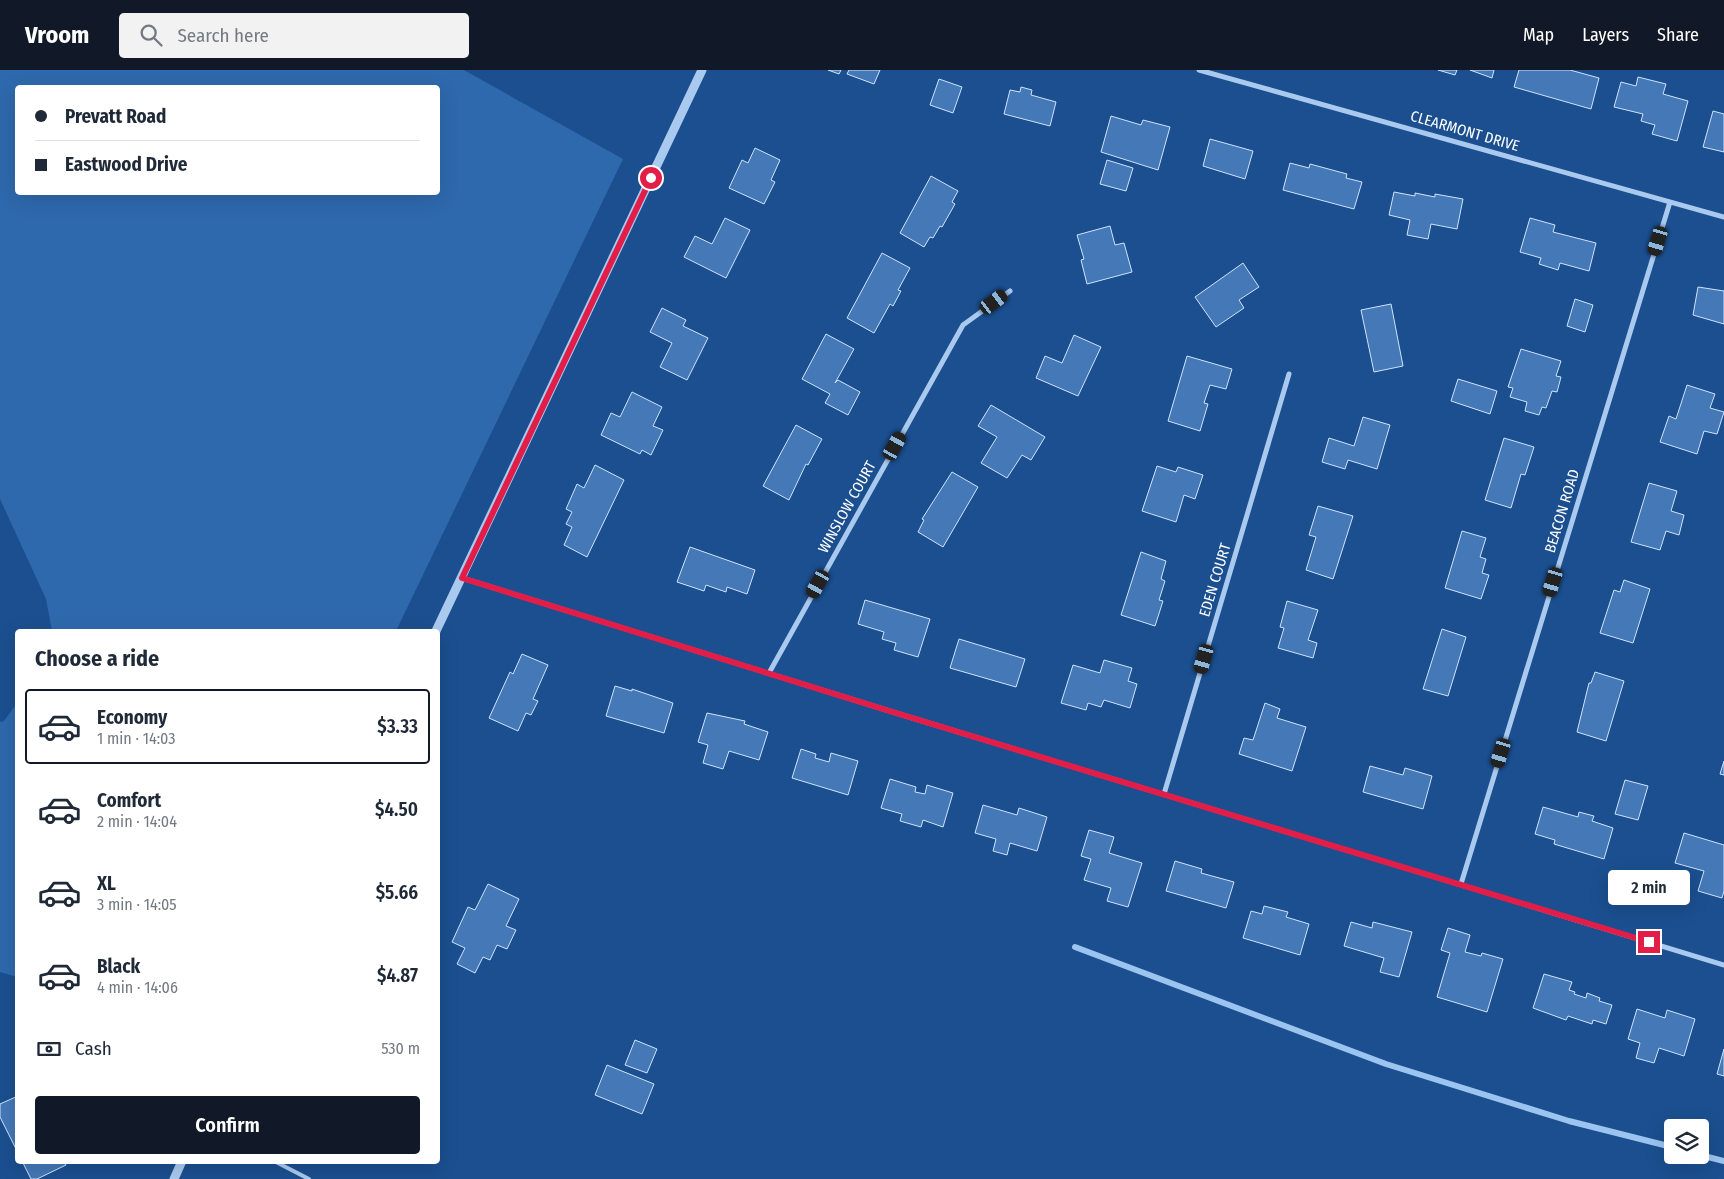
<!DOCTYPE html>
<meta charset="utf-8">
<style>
body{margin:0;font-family:"Fira Sans Condensed",sans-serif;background:#f2f2f3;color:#1f2937;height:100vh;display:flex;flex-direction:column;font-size:19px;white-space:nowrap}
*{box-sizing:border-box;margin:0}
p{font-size:16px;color:#747a83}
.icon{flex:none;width:28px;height:28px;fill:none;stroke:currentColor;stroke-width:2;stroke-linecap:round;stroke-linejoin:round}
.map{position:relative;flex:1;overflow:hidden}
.details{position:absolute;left:15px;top:559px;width:425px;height:535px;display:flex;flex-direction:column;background:#fff;border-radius:5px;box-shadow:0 5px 20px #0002}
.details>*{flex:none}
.banner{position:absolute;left:15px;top:15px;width:425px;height:110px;border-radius:5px;box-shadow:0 5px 20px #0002;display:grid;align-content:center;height:110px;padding:0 20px;background:#fff}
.tools{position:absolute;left:1664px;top:1049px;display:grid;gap:10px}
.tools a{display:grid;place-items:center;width:45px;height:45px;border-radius:5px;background:#fff;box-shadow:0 5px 20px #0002;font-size:25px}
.end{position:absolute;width:22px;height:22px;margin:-11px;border:6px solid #e11d48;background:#fff;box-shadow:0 0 0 2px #fff}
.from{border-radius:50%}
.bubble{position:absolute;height:35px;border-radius:5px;background:#fff;box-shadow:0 5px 20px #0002;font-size:16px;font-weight:600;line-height:35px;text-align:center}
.car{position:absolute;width:15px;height:30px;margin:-15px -8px;border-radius:6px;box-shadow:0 0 4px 1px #0007;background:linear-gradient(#222 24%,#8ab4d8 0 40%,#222 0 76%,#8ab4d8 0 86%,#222 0)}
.banner b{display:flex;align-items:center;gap:18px;height:48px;font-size:19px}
.banner b+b{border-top:1px solid #e0e1e3}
.banner i{width:12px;height:12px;background:#1f2937}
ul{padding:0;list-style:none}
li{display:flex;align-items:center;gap:15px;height:75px;margin:0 10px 8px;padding:0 10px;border:2px solid transparent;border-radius:5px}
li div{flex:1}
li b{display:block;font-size:19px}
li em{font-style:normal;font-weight:600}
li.active{border-color:#111827}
li>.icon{width:45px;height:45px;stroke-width:1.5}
h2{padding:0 20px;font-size:22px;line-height:60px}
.pay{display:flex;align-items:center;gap:12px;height:55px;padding:0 20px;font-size:19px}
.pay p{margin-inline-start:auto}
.button{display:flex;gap:10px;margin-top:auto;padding:10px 20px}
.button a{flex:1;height:58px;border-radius:5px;background:#111827;color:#fff;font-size:20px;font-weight:600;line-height:58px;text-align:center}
header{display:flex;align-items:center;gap:30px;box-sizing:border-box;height:70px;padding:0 25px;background:#111827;color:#fff}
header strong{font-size:24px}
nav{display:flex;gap:28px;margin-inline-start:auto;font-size:18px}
.search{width:350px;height:45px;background:#f2f2f3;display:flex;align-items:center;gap:12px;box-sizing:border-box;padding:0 18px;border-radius:5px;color:#747a83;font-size:19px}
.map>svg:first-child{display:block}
.green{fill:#2e69ad;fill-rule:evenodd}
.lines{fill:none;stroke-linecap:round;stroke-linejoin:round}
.stream{stroke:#9cc4f0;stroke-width:6}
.building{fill:#4478b7;stroke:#cfe3fa}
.service{stroke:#a9c9ee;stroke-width:4}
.minor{stroke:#a9c9ee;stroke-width:5}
.tertiary{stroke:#a9c9ee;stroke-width:9}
.route{stroke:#e11d48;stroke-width:6}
.labels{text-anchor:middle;stroke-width:4;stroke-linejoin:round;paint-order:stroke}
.street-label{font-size:15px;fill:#fff;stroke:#1b4f8f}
</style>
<header>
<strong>Vroom</strong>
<div class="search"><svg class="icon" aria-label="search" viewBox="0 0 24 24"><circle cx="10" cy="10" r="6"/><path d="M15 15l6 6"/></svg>Search here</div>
<nav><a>Map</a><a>Layers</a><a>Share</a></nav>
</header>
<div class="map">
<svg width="1724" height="1109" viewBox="0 0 1724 1109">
<rect width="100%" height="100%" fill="#1b4f8f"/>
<path class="green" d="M0,0H464L623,89L396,561H52L46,529L0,429ZM18,18H438V122H18Z
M17,633V907L0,902V652L4,651Z"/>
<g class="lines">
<path class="stream" d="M1075,877L1386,994L1569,1051L1672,1077
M1700,1085L1724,1091"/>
</g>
<path class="building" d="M828,0H841L839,4Z
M849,0H880L874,14L847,4Z
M1438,0H1457L1455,5Z
M1470,0H1494L1492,8Z
M1519,0H1570L1599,8L1591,39L1514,17Z
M1638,7L1666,14L1663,24L1688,31L1677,71L1652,64L1655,55L1641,51L1643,44L1614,37L1621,12L1636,16Z
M939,9L962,17L953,43L930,35Z
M1021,17L1032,20L1031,25L1056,32L1050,56L1004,44L1010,20L1020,22Z
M1713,41L1724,44V82L1703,77Z
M1111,46L1141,55L1143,50L1170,57L1158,100L1101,82Z
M1210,69L1253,81L1245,109L1203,96Z
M755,78L780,90L771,110L775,112L764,134L729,118L742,90L748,93Z
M1107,90L1133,98L1126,121L1100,114Z
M1290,93L1309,98L1310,94L1347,104L1346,108L1362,112L1354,139L1283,120Z
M931,106L958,121L952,132L955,134L942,157L940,156L933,168L930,167L924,177L900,163Z
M1394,122L1415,126V123L1435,127V124L1463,129L1457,159L1431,154L1428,169L1407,165L1410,150L1389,145Z
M725,148L750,160L726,208L684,187L695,166L712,174Z
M1530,148L1555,155L1553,162L1596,173L1589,201L1560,193L1558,200L1539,194L1541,188L1520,182Z
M1110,156L1115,175L1124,173L1132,202L1087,214L1081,190L1084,189L1077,165Z
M882,183L910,198L898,220L901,221L893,236L890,234L874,263L847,248Z
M1243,193L1259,217L1239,230L1244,238L1216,257L1195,227Z
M1698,217L1724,221V254L1693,245Z
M1575,229L1593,235L1585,262L1567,256Z
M1391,234L1403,296L1374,302L1361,240Z
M662,238L686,250L683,256L708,268L687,310L660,297L672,273L650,262Z
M826,264L854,279L835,313L838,310L860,322L848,345L825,333L830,324L802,309Z
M1074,265L1101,277L1078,326L1036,308L1045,286L1062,293Z
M1521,279L1561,291L1556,306L1561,307L1557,322L1552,321L1546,338L1542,337L1539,345L1525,341L1527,332L1510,327L1513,318L1508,317Z
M1187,286L1232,299L1226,319L1210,315L1204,333L1208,334L1200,361L1168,351Z
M1458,309L1497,321L1490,344L1451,331Z
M1687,315L1715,324L1710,338L1724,342L1717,364L1704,361L1697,384L1660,372L1669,346L1676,349Z
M632,322L662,337L653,356L663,360L651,385L642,380L640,384L601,365L611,343L620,347Z
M991,335L1045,367L1031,390L1022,385L1007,408L981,393L997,367L978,356Z
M1363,347L1390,355L1377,399L1348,390L1345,399L1322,392L1329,368L1354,376Z
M796,355L822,369L808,395L806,394L789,430L763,416Z
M1504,368L1534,377L1525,405L1521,404L1511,438L1485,430Z
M595,395L624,410L587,487L564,475L572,457L566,454L572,442L566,439L577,414L584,418Z
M1157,396L1176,402L1178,397L1203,405L1195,429L1184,425L1176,452L1142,441Z
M952,402L978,417L943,477L918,462L924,450L922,449Z
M1649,413L1677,421L1671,441L1684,445L1679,465L1666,461L1660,480L1631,472Z
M1318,436L1353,446L1333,509L1306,500L1316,467L1309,465Z
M1462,461L1486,468L1480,487L1486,489L1482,503L1489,505L1481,529L1445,518Z
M690,477L755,500L747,524L727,517L726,522L706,515L704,521L677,512Z
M1141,482L1166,491L1161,509L1165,511L1159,530L1163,531L1155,556L1121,545Z
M1624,510L1650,519L1633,573L1600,563L1614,520L1620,522Z
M865,530L930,549L918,587L894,580L896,573L882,569L884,562L858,554Z
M1287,531L1318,540L1308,570L1317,573L1313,588L1278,578L1284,558L1280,557Z
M1442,559L1466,567L1448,626L1423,619Z
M959,569L1025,589L1016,617L950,598Z
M522,584L548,595L533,629L538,631L531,645L526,643L518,661L489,648L510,602L513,604Z
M1104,590L1132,598L1128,611L1137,614L1130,638L1104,630L1101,637L1088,633L1086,640L1061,633L1073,595L1100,603Z
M1595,602L1624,611L1606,671L1577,662L1589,613H1591Z
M615,616L632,621V619L673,633L664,663L606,646Z
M1265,633L1280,639L1277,648L1306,657L1292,701L1239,684L1244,668L1253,670Z
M707,643L745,651L744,654L768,662L759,690L729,681L723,699L703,693L708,675L698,672Z
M801,679L816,684L815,688L829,692L831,683L858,691L848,725L792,708Z
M1724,691V705L1720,704Z
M1370,696L1403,705L1405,698L1432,706L1423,739L1363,722Z
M890,709L916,717L915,722L925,724L927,715L953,723L943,757L923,750L921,757L900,751L902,744L881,738Z
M1625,710L1648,716L1638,750L1615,744Z
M983,735L1017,745L1019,738L1047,747L1037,781L1010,773L1007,785L993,781L996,769L975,763Z
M1543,737L1578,747L1579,742L1594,746L1592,751L1613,758L1604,789L1554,774L1555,770L1535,764Z
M1089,760L1114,767L1109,783L1142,793L1128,837L1107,831L1111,818L1084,810L1091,789L1081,786Z
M1684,763L1724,775V821L1722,828L1698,821L1704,801L1675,793Z
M1175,791L1202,799L1201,803L1234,812L1226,838L1166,821Z
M488,814L519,829L506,856L516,860L507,879L497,875L490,890L483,887L475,903L457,894L465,878L452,872L468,837L475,840Z
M1264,836L1288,842L1286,847L1309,854L1300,885L1243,868L1251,841L1262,844Z
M1351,852L1372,858L1373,852L1412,862L1399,907L1380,902L1384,888L1344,876Z
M1448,858L1470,865L1465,882L1481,886L1482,883L1503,889L1487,942L1437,927L1450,883L1441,880Z
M1544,904L1572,912L1569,920L1575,922L1574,924L1586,928L1587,923L1600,928L1599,931L1612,935L1606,954L1593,950L1592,954L1568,946L1566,950L1533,938Z
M1637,939L1665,948L1667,940L1695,949L1684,986L1659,978L1654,993L1636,988L1640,973L1628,969Z
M635,970L657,979L647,1003L625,995Z
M1724,979V1006L1717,1004Z
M607,995L654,1014L642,1044L595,1025Z
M18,1026V1083L0,1047V1034Z
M22,1091H64L66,1095L37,1109H31Z"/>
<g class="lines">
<path class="service" d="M274,1091L309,1109"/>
<path class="minor" d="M1199,0L1724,147
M462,508L896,643L1724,895
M769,603L963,255L1010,221
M1164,724L1289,304
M1461,814L1670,132"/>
<path class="tertiary" d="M436,561L702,0
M174,1109L182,1091"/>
</g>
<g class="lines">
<path class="route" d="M651,108L462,508L896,643L1649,872"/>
</g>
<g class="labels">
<g class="street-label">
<text transform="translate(1465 61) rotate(16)" y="5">CLEARMONT DRIVE</text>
<text transform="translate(847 437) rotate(-61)" y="5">WINSLOW COURT</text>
<text transform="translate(1562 441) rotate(-73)" y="5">BEACON ROAD</text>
<text transform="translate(1215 510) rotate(-73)" y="5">EDEN COURT</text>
</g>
</g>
</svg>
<div class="tools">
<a><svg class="icon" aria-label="layers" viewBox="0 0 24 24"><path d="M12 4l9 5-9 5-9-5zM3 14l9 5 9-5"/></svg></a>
</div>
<i class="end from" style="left:651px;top:108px"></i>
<i class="end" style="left:1649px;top:872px"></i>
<div class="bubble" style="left:1608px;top:800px;width:82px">2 min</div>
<i class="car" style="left:1658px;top:171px;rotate:197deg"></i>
<i class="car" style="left:994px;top:232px;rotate:54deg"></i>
<i class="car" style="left:895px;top:376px;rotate:29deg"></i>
<i class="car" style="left:1553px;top:512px;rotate:197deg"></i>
<i class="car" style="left:818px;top:514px;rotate:209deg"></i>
<i class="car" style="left:1204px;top:589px;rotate:196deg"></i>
<i class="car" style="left:1501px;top:683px;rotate:197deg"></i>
<div class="banner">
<b><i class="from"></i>Prevatt Road</b>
<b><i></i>Eastwood Drive</b>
</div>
<section class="details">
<h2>Choose a ride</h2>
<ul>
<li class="active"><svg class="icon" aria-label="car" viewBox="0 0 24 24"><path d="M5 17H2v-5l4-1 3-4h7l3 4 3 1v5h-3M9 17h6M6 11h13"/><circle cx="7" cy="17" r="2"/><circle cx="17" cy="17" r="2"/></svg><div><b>Economy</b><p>1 min · 14:03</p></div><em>$3.33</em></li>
<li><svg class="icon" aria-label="car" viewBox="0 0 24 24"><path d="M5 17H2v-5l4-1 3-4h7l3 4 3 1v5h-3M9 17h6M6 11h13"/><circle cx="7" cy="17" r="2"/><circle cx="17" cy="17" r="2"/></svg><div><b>Comfort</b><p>2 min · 14:04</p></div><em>$4.50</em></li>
<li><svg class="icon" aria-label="car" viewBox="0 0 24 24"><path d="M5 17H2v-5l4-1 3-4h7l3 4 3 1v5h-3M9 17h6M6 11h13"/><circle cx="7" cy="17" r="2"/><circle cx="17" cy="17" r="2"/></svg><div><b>XL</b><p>3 min · 14:05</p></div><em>$5.66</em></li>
<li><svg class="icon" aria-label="car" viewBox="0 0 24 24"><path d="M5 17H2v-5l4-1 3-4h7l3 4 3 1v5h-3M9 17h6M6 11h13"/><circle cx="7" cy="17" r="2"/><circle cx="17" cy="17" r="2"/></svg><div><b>Black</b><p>4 min · 14:06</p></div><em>$4.87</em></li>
</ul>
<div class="pay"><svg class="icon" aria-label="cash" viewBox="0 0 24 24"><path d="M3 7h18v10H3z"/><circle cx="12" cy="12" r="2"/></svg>Cash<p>530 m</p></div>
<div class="button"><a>Confirm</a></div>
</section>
</div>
